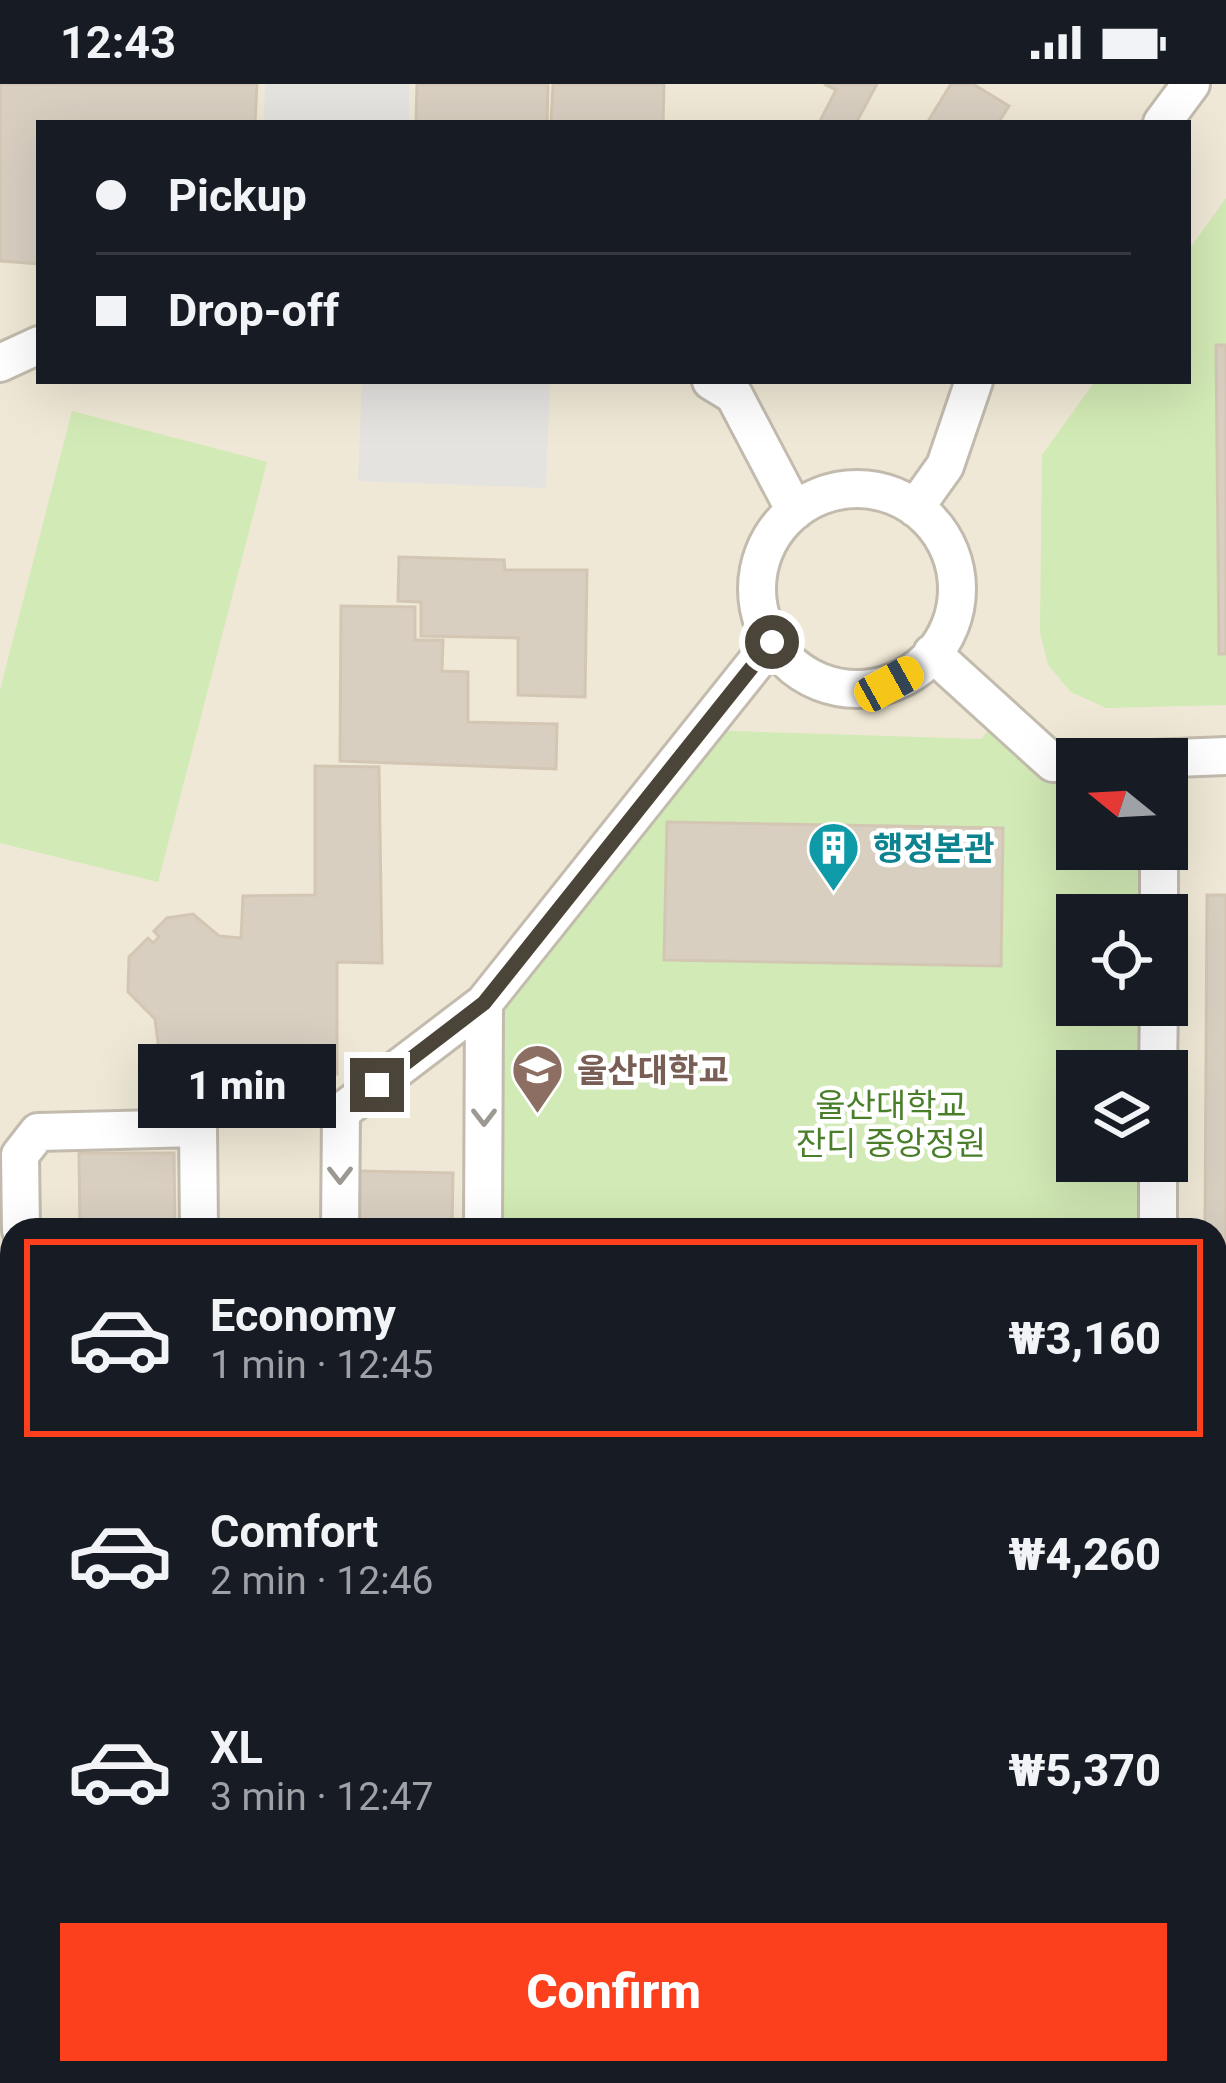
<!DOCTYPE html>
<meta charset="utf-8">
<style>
body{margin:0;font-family:Roboto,"Noto Sans KR",sans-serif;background:#242831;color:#f1f3f6;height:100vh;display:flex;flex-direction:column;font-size:45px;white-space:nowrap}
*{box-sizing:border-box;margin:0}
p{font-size:39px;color:#9ea1a6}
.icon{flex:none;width:66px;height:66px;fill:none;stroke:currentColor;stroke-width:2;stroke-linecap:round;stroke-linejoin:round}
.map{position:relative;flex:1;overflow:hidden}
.details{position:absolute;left:0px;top:1134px;width:1227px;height:867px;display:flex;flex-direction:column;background:#171b24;border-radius:36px 36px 0 0;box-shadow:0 12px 48px #0002}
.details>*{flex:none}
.banner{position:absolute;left:36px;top:36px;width:1155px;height:264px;border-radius:0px;box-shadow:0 12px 48px #0002;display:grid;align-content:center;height:264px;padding:0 60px;background:#171b24}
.needle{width:78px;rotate:288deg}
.controls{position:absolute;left:1056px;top:654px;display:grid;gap:24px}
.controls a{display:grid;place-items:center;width:132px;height:132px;border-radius:0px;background:#171b24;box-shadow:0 12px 48px #0002;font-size:60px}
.end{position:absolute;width:54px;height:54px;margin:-27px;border:15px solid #4b4439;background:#fff;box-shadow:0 0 0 6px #fff}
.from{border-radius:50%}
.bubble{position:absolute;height:84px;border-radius:0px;background:#171b24;box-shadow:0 12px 48px #0002;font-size:39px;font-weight:800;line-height:84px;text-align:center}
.car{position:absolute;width:36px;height:72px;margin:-36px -18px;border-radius:15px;box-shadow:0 0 9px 3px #0007;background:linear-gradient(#f5c518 24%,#345 0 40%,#f5c518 0 76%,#345 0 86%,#f5c518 0)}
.banner b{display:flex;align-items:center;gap:42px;height:114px;font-size:45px}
.banner b+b{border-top:3px solid #363941}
.banner i{width:30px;height:30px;background:#f1f3f6}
ul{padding:21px 0 0;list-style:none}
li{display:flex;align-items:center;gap:36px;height:198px;margin:0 24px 18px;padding:0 36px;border:6px solid transparent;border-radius:0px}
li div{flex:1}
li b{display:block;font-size:45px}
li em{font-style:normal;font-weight:800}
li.selected{border-color:#fc3f1d}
li>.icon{width:108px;height:108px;stroke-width:1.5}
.cta{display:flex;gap:24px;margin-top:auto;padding:24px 60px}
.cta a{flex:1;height:138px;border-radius:0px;background:#fc3f1d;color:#fff;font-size:48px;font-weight:800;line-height:138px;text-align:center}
.status{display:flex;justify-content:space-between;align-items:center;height:84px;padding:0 60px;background:#171b24;direction:ltr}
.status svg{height:33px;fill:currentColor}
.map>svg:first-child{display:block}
.education{fill:#efe8d6;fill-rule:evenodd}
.green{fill:#d2eab5}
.parking{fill:#e5e3e0}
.building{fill:#d8cfc1;stroke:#d3c7b4;stroke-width:3}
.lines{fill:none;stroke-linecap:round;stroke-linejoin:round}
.street-casing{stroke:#c2bbae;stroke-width:42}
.street{stroke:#fff;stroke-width:36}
.oneway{stroke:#9c9892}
.route{stroke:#4b4439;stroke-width:15}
.labels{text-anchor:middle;stroke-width:9;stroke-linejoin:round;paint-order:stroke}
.culture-label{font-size:33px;font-weight:bold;fill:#0d838f;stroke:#fff;text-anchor:start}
.education-label{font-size:33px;font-weight:bold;fill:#785e54;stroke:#fff;text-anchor:start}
.park-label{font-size:33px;fill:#4a7f2a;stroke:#fff}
</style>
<div class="status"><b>12:43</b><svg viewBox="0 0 49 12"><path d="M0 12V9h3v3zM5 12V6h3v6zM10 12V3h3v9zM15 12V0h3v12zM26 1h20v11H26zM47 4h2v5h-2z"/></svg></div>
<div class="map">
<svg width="1226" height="1999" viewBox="0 0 1226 1999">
<rect width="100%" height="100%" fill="#f6f3ec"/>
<path class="education" d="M0,0H1226V1999H0ZM39,39H1188V297H39ZM1077,675H1167V765H1077ZM1077,831H1167V921H1077ZM1077,987H1167V1077H1077ZM12,1146H1215V1989H12Z"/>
<path class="green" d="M1226,114V621L1106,624L1071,608L1048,581L1040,548L1042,371L1095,297H1188V167Z
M72,327L267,378L158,798L0,759V606Z
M1001,632L1077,678V765H1159V831H1077V921H1159L1158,987H1077V1077H1158V1146H483L484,919L703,646L981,655Z
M1215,1513H1226V1799L1215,1798Z
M522,1989H953L940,1999H521Z"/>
<path class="parking" d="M265,0H409V39H264Z
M362,297H550L546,404L358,397Z"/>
<path class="building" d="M0,0H257L255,39H39V180L0,177Z
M417,0H548L547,39H416Z
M553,0H664L663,39H551Z
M824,0H877L856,39H819L836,6Z
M951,0H973L1009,22L998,39H927Z
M1216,261H1226V570H1219Z
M399,473L504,476L505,486H587L585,613L518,611V554L421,552V518L398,517Z
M341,522L415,523V556H443L442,587L468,588V638L557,640L556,685L340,677Z
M315,682L379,683L382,879L337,878V990L189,991L159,966L155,935L128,908L129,873L148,854L153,859L159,853L154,847L167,834L193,830L219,852L241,854L243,812L315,811Z
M667,738L1003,744L1001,882L664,876Z
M1207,811H1226V1450L1215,1449V1146H1205Z
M79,1069H174L175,1146H80Z
M359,1087L453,1089L452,1146H357Z
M1,1818L12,1821V1865L0,1863Z
M1215,1833H1226V1908H1215Z
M666,1989H853V1999H667Z"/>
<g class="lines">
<defs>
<path id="street" d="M1162,39L1191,0
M0,279L39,261
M711,297L734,311L795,427
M757 505a100 100 0 1 1 200 0a100 100 0 1 1-200 0Z
M915,424L945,382L974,297
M932,569L1053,679L1077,678
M1151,675L1226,672
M1159,831V765
M1158,987L1159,921
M21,1146L20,1071L38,1048L198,1044L199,1146
M340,1146L341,1028L484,919L772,558
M483,1146L484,919
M1158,1146V1077
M0,1246L12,1245
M1215,1495H1226
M0,1902L12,1904
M1215,1976H1226
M411,1989L458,1999
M514,1999L515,1989
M956,1999L968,1989"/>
</defs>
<use href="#street" class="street-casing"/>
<use href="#street" class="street"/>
</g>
<defs><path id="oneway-chevron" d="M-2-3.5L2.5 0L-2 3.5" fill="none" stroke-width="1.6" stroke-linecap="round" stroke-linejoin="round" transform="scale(3)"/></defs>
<g class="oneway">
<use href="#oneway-chevron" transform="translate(484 1033) rotate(90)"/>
<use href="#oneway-chevron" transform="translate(340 1091) rotate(90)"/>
</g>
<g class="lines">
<path class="route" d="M377,1001L484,919L772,558"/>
</g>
<defs>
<symbol id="building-pin" viewBox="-11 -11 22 30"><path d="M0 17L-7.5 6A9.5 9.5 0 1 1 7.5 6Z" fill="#0f9aa8" stroke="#fff"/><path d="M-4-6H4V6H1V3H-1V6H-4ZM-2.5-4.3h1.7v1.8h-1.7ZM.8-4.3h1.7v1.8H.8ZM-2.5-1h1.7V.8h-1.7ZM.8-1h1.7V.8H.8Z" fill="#fff"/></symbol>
<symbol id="university-pin" viewBox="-11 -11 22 30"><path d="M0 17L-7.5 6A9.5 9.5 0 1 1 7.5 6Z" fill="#8d6e63" stroke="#fff"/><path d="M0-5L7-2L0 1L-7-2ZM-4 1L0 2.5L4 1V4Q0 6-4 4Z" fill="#fff"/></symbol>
</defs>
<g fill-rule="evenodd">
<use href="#building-pin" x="804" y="734" width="59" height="81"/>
<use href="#university-pin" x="508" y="956" width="59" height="81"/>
</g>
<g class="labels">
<g class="culture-label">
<text x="873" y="776">행정본관</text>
</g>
<g class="education-label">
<text x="577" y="998">울산대학교</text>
</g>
<g class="park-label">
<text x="891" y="1033">울산대학교<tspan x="891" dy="38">잔디 중앙정원</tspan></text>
</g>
</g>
</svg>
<div class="controls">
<a><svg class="needle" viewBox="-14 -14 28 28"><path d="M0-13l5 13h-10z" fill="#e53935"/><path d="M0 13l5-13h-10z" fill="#9ea1a6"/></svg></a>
<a><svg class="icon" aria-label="locate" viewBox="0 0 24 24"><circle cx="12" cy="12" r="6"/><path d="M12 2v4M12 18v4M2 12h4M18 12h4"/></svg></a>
<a><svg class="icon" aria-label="layers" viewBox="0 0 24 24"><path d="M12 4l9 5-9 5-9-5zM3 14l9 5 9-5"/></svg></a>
</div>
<i class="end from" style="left:772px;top:558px"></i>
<i class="end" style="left:377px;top:1001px"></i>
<div class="bubble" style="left:138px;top:960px;width:198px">1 min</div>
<i class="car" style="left:889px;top:600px;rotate:61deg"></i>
<div class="banner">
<b><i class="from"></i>Pickup</b>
<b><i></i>Drop-off</b>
</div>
<section class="details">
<ul>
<li class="selected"><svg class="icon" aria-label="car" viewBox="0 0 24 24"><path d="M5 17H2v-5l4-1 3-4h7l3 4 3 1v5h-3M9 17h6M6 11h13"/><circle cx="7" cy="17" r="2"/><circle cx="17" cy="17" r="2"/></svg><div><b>Economy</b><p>1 min · 12:45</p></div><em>₩3,160</em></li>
<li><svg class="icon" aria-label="car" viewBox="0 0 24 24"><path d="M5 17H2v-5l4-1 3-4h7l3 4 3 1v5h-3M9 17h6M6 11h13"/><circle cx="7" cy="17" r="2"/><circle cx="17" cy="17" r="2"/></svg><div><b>Comfort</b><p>2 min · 12:46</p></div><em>₩4,260</em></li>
<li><svg class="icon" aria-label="car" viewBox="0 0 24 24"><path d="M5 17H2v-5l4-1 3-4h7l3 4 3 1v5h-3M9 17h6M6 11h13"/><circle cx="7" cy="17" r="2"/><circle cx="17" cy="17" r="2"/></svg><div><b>XL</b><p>3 min · 12:47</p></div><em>₩5,370</em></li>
</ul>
<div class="cta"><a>Confirm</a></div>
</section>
</div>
